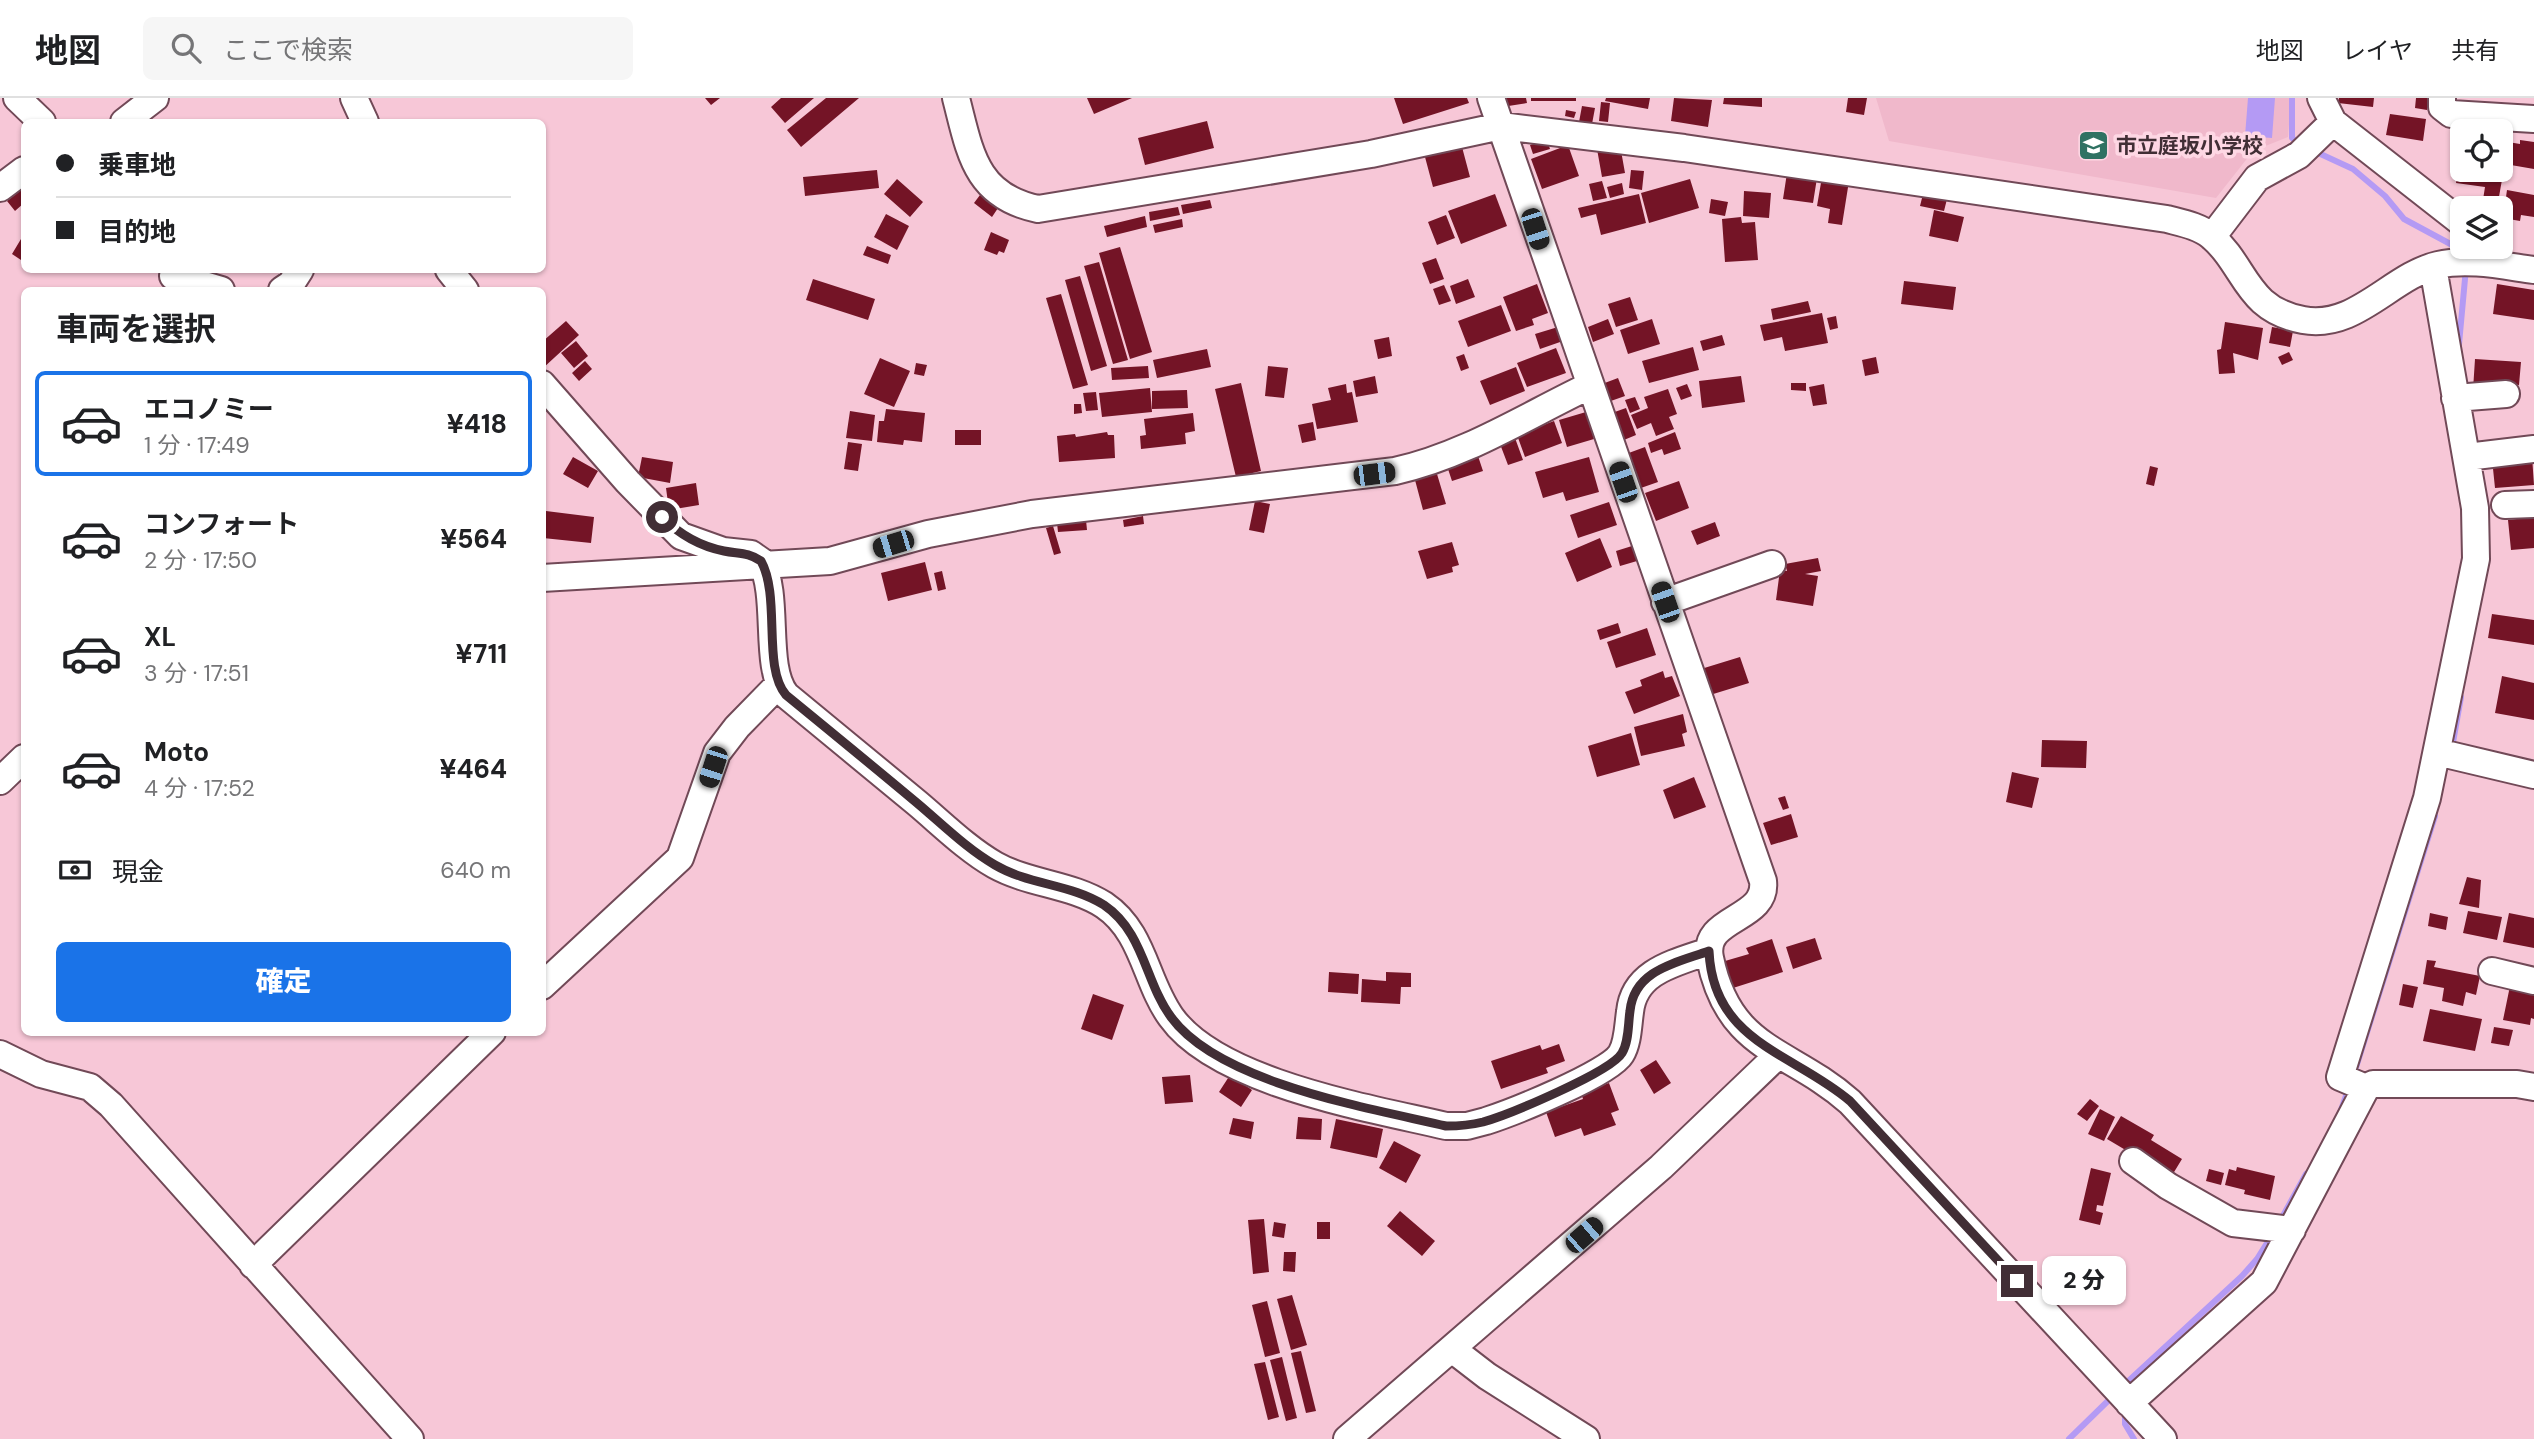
<!DOCTYPE html>
<html lang="ja">
<meta charset="utf-8">
<style>
body{margin:0;font-family:"DM Sans","Noto Sans JP",sans-serif;background:#f6f6f6;color:#202124;height:100vh;display:flex;flex-direction:column;font-size:26px;white-space:nowrap}
*{box-sizing:border-box;margin:0}
p{font-size:23px;color:#757577}
.icon{flex:none;width:38px;height:38px;fill:none;stroke:currentColor;stroke-width:2;stroke-linecap:round;stroke-linejoin:round}
.map{position:relative;flex:1;overflow:hidden}
.sheet{position:absolute;left:21px;top:189px;width:525px;height:749px;display:flex;flex-direction:column;background:#fff;border-radius:10px;box-shadow:0 2px 5px #0004}
.sheet>*{flex:none}
.top-card{position:absolute;left:21px;top:21px;width:525px;height:154px;border-radius:10px;box-shadow:0 2px 5px #0004;display:grid;align-content:center;height:154px;padding:0 35px;background:#fff}
.fabs{position:absolute;left:2450px;top:21px;display:grid;gap:14px}
.fabs a{display:grid;place-items:center;width:63px;height:63px;border-radius:10px;background:#fff;box-shadow:0 2px 5px #0004;font-size:35px}
.end{position:absolute;width:32px;height:32px;margin:-16px;border:9px solid #412e35;background:#fff;box-shadow:0 0 0 4px #fff}
.from{border-radius:50%}
.bubble{position:absolute;height:49px;border-radius:10px;background:#fff;box-shadow:0 2px 5px #0004;font-size:23px;font-weight:800;line-height:49px;text-align:center}
.car{position:absolute;width:21px;height:42px;margin:-21px -10px;border-radius:9px;box-shadow:0 0 5px 2px #0007;background:linear-gradient(#222 24%,#8ab4d8 0 40%,#222 0 76%,#8ab4d8 0 86%,#222 0)}
.top-card b{display:flex;align-items:center;gap:24px;height:66px;font-size:26px}
.top-card b+b{border-top:2px solid #e0e0e0}
.top-card i{width:18px;height:18px;background:#202124}
ul{padding:0;list-style:none}
li{display:flex;align-items:center;gap:21px;height:105px;margin:0 14px 10px;padding:0 21px;border:4px solid transparent;border-radius:10px}
li div{flex:1}
li b{display:block;font-size:26px}
li em{font-style:normal;font-weight:800}
li.on{border-color:#1a73e8}
li>.icon{width:63px;height:63px;stroke-width:1.5}
h2{padding:0 35px;font-size:32px;line-height:84px}
.pay{display:flex;align-items:center;gap:18px;height:77px;padding:0 35px;font-size:26px}
.pay p{margin-inline-start:auto}
.primary-button{display:flex;gap:14px;margin-top:auto;padding:14px 35px}
.primary-button a{flex:1;height:80px;border-radius:10px;background:#1a73e8;color:#fff;font-size:28px;font-weight:800;line-height:80px;text-align:center}
header{display:flex;align-items:center;gap:42px;box-sizing:border-box;height:98px;padding:0 35px;background:#fff;border-bottom:2px solid #e0e0e0}
header strong{font-size:33px}
nav{display:flex;gap:38px;margin-inline-start:auto;font-size:24px}
.search{width:490px;height:63px;background:#f6f6f6;display:flex;align-items:center;gap:18px;box-sizing:border-box;padding:0 24px;border-radius:10px;color:#757577;font-size:26px}
.map>svg:first-child{display:block}
.built{fill:#f0b8cb}
.water{fill:#b49af4}
.lines{fill:none;stroke-linecap:round;stroke-linejoin:round}
.stream{stroke:#b49af4;stroke-width:6}
.building{fill:#741426}
.minor-casing{stroke:#714957;stroke-width:30}
.minor{stroke:#fff;stroke-width:26}
.route{stroke:#412e35;stroke-width:9}
.labels{text-anchor:middle;stroke-width:7;stroke-linejoin:round;paint-order:stroke}
.poi-label{font-size:21px;font-weight:bold;fill:#412e35;stroke:#fed7e4;text-anchor:start}
</style>
<header>
<strong>地図</strong>
<div class="search"><svg class="icon" aria-label="search" viewBox="0 0 24 24"><circle cx="10" cy="10" r="6"/><path d="M15 15l6 6"/></svg>ここで検索</div>
<nav><a>地図</a><a>レイヤ</a><a>共有</a></nav>
</header>
<div class="map">
<svg width="2534" height="1341" viewBox="0 0 2534 1341">
<rect width="100%" height="100%" fill="#f7c7d7"/>
<path class="built" d="M1876,0H2291L2288,39L2253,53L2216,100L1889,43Z"/>
<path class="water" d="M2248,0H2275L2272,40L2245,38Z"/>
<g class="lines">
<path class="stream" d="M2292,0V40L2302,48
M2314,53L2353,71L2385,98L2404,121L2456,149L2463,157
M2459,246L2466,170
M2452,650L2461,599
M2353,979L2435,718
M2340,1015L2349,989
M2279,1125L2306,1076
M2123,1288L2242,1178L2257,1161L2272,1137
M2125,1314V1326L2134,1341
M2069,1341L2113,1298"/>
</g>
<path class="building" d="M705,0H720L711,7Z
M781,0H814L785,25L771,9Z
M826,0H859L801,49L787,32Z
M1087,0H1132L1094,16Z
M1394,0H1467L1469,5L1403,26Z
M1501,0H1526L1527,5L1502,9Z
M1531,0H1576V3H1531Z
M1606,0H1650L1648,11L1605,3Z
M1674,0L1712,2L1708,29L1671,23Z
M1724,0H1762V9L1723,6Z
M1848,0H1867L1864,17L1846,14Z
M2339,0H2374L2373,9L2338,5Z
M2416,0H2429L2427,12L2415,10Z
M1601,4L1610,5L1608,24L1599,23Z
M1582,8L1595,10L1592,26L1579,24Z
M1566,12L1576,14L1574,20L1565,18Z
M2390,16L2426,21L2423,43L2386,37Z
M1207,23L1214,50L1145,67L1138,40Z
M2453,30L2462,32V53L2450,51Z
M1547,42L1550,51L1533,56L1530,47Z
M2520,42L2534,44V71L2505,66L2508,44L2520,46Z
M1568,47L1579,78L1542,91L1531,61Z
M1620,47L1625,75L1602,79L1597,51Z
M1462,49L1470,79L1433,89L1425,59Z
M2459,69L2503,76L2497,110L2482,108L2485,89L2456,85Z
M877,72L879,90L805,98L803,79Z
M1631,72L1644,73L1642,92L1629,90Z
M1787,75L1817,80L1813,105L1783,101Z
M1822,79L1849,83L1842,127L1828,125L1830,111L1817,108Z
M897,81L923,104L910,119L884,96Z
M1690,81L1699,110L1649,125L1641,95Z
M1602,83L1607,100L1593,103L1589,86Z
M1622,85L1624,96L1610,100L1607,89Z
M21,92L24,105L15,113L7,103Z
M2507,92L2534,97V119L2521,117L2520,123L2503,120Z
M1744,93L1771,95L1769,120L1743,118Z
M1495,96L1507,128L1461,146L1448,113Z
M1639,96L1646,125L1601,137L1596,116L1581,120L1578,110Z
M1923,96L1947,101L1944,113L1920,108Z
M980,97L998,110L992,119L974,105Z
M1711,101L1728,104L1725,118L1709,115Z
M1210,102L1212,110L1183,116L1181,107Z
M1178,109L1180,117L1150,123L1149,114Z
M1934,112L1964,119L1958,144L1929,138Z
M886,116L909,128L897,152L874,139Z
M1446,117L1455,140L1437,147L1428,124Z
M1145,118L1147,129L1107,139L1104,128Z
M1741,119L1742,125L1755,124L1758,162L1725,164L1722,121Z
M1182,121L1183,129L1155,135L1153,127Z
M991,134L1009,142L1004,155L999,153L997,157L984,152Z
M21,141L24,144V164L12,156Z
M867,148L891,157L888,166L863,157Z
M1120,149L1152,254L1130,261L1099,155Z
M1436,160L1444,181L1430,186L1422,165Z
M1099,164L1128,262L1113,266L1084,168Z
M1080,178L1107,268L1091,273L1065,182Z
M813,181L875,201L868,222L806,202Z
M1468,181L1475,199L1456,206L1450,188Z
M1904,183L1956,189L1953,212L1901,206Z
M1537,186L1548,215L1532,221L1534,227L1516,233L1503,199Z
M2497,186L2534,192V222L2493,216Z
M1444,187L1451,203L1439,207L1433,191Z
M1061,196L1088,287L1073,291L1046,200Z
M1630,199L1638,222L1616,229L1608,206Z
M1808,203L1811,214L1773,222L1771,211Z
M1501,207L1511,233L1468,249L1458,223Z
M1822,215L1828,245L1785,253L1782,239L1764,243L1760,227Z
M1836,218L1838,230L1830,232L1827,220Z
M1608,221L1614,236L1593,244L1588,229Z
M1652,221L1660,246L1628,256L1620,232Z
M566,223L579,237L542,271V244Z
M2225,224L2263,230L2258,262L2233,255L2235,275L2219,276L2217,252L2221,251Z
M1558,229L1563,243L1540,251L1535,236Z
M2272,229L2293,233L2290,249L2269,245Z
M1722,237L1725,247L1703,253L1700,243Z
M1389,239L1392,258L1378,261L1374,242Z
M576,243L588,258L574,270L561,255Z
M1693,249L1699,272L1649,285L1642,263Z
M1556,250L1566,275L1527,289L1517,265Z
M1207,251L1211,269L1157,280L1153,262Z
M2289,254L2293,262L2282,267L2278,259Z
M1464,256L1469,270L1461,273L1456,259Z
M1876,259L1879,275L1865,278L1862,262Z
M880,260L910,273L894,309L864,296Z
M2475,261L2521,264L2519,287L2495,285L2473,292Z
M585,263L592,271L579,283L572,275Z
M916,265L927,267L924,278L914,276Z
M1148,268L1149,280L1112,282L1111,270Z
M1268,268L1288,270L1284,300L1265,298Z
M1516,269L1525,293L1490,307L1480,283Z
M1375,278L1378,295L1356,299L1353,283Z
M1741,278L1745,304L1702,310L1699,283Z
M1618,280L1625,298L1608,304L1602,286Z
M1241,285L1261,373L1236,379L1215,291Z
M1791,285H1806V293L1791,292Z
M1346,286L1347,295L1352,294L1358,324L1317,331L1312,306L1331,302L1328,290Z
M1687,286L1692,298L1681,302L1676,290Z
M1824,286L1827,306L1813,308L1809,289Z
M1150,290L1152,314L1102,319L1099,295Z
M1668,291L1677,316L1669,319L1674,331L1656,338L1651,325L1637,331L1631,317L1648,310L1644,299Z
M1187,292L1188,310L1152,311V293Z
M1096,294L1098,312L1086,313L1083,295Z
M1635,299L1640,311L1630,315L1625,302Z
M1074,306H1081L1082,315L1074,316Z
M1626,310L1636,337L1619,344L1609,316Z
M886,311L925,315L922,344L904,342L903,347L877,344L879,323H884Z
M850,313L875,317L872,343L846,340Z
M1586,314L1594,341L1567,349L1559,322Z
M1193,315L1195,333L1185,335L1186,346L1141,351L1140,338L1146,337L1144,321Z
M1554,323L1562,345L1525,359L1517,337Z
M1313,324L1316,342L1302,345L1298,327Z
M955,332H981V347H955Z
M1107,334L1108,337H1114L1115,360L1059,364L1057,338L1075,336L1076,339Z
M1675,334L1681,351L1664,357L1662,351L1651,355L1648,345Z
M1515,340L1523,362L1508,367L1500,346Z
M848,344L862,346L858,373L844,371Z
M1645,349L1658,384L1638,391L1626,356Z
M1478,358L1483,373L1452,383L1447,368Z
M2532,358L2534,387L2495,390L2492,361Z
M573,359L598,373L588,390L563,376Z
M642,359L673,364L670,385L638,379Z
M1589,359L1599,394L1566,403L1563,394L1543,400L1535,374Z
M2150,368L2158,370L2154,388L2146,386Z
M1437,376L1446,406L1423,412L1415,382Z
M1679,383L1689,410L1656,423L1645,395Z
M696,385L699,407L669,412L666,390Z
M1255,403L1270,406L1264,435L1249,432Z
M1609,404L1617,427L1578,440L1570,417Z
M546,413L594,419L591,445L543,440Z
M1143,418L1144,426L1124,429L1123,422Z
M2534,419V450L2511,452L2508,422Z
M1086,422L1087,432L1058,434L1057,425Z
M1715,424L1720,438L1697,447L1691,433Z
M1053,428L1061,455L1054,457L1046,430Z
M1600,440L1612,469L1577,484L1565,455Z
M1452,444L1459,467L1452,469L1453,474L1427,481L1418,453Z
M1632,448L1637,463L1620,468L1616,453Z
M1818,460L1821,473L1805,476L1818,478L1813,508L1776,502L1780,472L1787,473L1785,466Z
M925,464L932,492L888,503L881,475Z
M942,473L946,491L938,493L934,475Z
M2492,516L2534,522V547L2488,540Z
M1618,525L1621,535L1600,542L1597,532Z
M1647,530L1656,557L1616,570L1607,544Z
M1740,559L1749,585L1710,597L1701,571Z
M1663,573L1665,580L1672,578L1680,598L1634,616L1625,594L1642,588L1640,582Z
M2502,578L2534,585V622L2495,615Z
M1683,616L1687,634L1682,636L1685,648L1641,658L1634,629Z
M1631,635L1640,667L1597,679L1588,648Z
M2042,642L2087,643L2086,670L2041,669Z
M2012,674L2039,680L2032,710L2006,704Z
M1694,679L1706,709L1674,721L1663,692Z
M1785,698L1789,710L1783,712L1778,700Z
M1791,716L1798,739L1771,747L1763,725Z
M2467,779L2481,782L2479,810L2459,806Z
M2468,813L2502,819L2497,842L2463,835Z
M2430,815L2448,819L2446,832L2428,828Z
M2509,815L2534,820V850L2503,844Z
M1815,840L1822,861L1793,871L1786,849Z
M1772,841L1783,874L1733,890L1725,863L1749,856L1746,850Z
M2427,862L2436,863L2434,869L2480,878L2476,897L2466,894L2463,908L2442,903L2444,890L2423,886Z
M1329,874L1359,876L1358,896L1328,894Z
M1386,874L1411,875V889H1401L1400,906L1361,904L1362,881L1386,883Z
M2403,886L2418,889L2413,910L2399,907Z
M2510,888L2534,892V921L2531,920L2530,927L2503,922Z
M1093,896L1124,907L1112,942L1081,931Z
M2430,911L2482,921L2475,953L2423,943Z
M2494,929L2513,932L2509,948L2491,945Z
M1559,946L1565,963L1546,970L1548,975L1501,991L1491,963L1540,947L1542,952Z
M1656,962L1671,985L1654,996L1640,972Z
M1190,977L1193,1004L1165,1006L1162,979Z
M1230,977L1252,992L1241,1009L1219,994Z
M1609,985L1619,1012L1611,1015L1616,1027L1584,1038L1581,1030L1555,1039L1546,1014L1583,1001L1581,995Z
M2090,1001L2099,1008L2087,1023L2077,1016Z
M2100,1011L2115,1019L2104,1043L2088,1036Z
M2121,1018L2154,1037L2151,1042L2182,1061L2171,1079L2107,1041Z
M1298,1019L1322,1021L1321,1042L1296,1041Z
M1233,1020L1254,1024L1251,1041L1229,1036Z
M1336,1021L1383,1031L1377,1060L1330,1050Z
M1394,1043L1421,1057L1406,1085L1379,1070Z
M2237,1069L2275,1078L2270,1102L2244,1096L2245,1092L2225,1087L2229,1071L2236,1073Z
M2091,1070L2111,1075L2103,1108L2097,1107L2096,1113L2103,1115L2100,1127L2079,1122Z
M2209,1071L2224,1075L2221,1087L2206,1083Z
M1400,1113L1435,1143L1422,1158L1387,1128Z
M1264,1121L1269,1174L1253,1176L1248,1122Z
M1274,1124L1286,1126L1284,1140L1272,1138Z
M1317,1124H1330V1141H1317Z
M1284,1154H1296L1295,1174L1283,1173Z
M1292,1197L1307,1247L1291,1252L1277,1201Z
M1267,1203L1280,1255L1265,1259L1252,1207Z
M1301,1253L1316,1313L1306,1315L1291,1255Z
M1282,1259L1297,1320L1286,1323L1270,1262Z
M1265,1264L1279,1319L1268,1322L1254,1266Z"/>
<g class="lines">
<defs>
<path id="minor" d="M17,0L42,24
M354,0L365,24
M956,0C970,54 975,98 1038,111L1371,56L1501,28L1684,50L2167,121C2182,125 2199,128 2211,138C2247,169 2245,211 2303,222C2356,232 2391,178 2438,167C2468,160 2504,168 2534,172
M1491,0L1763,783C1768,823 1701,818 1710,860C1729,954 1789,950 1850,1004L2163,1341
M2321,0L2333,24L2462,125
M2442,0V9L2451,16L2534,21
M124,24L155,0
M0,90L24,72
M2212,139L2257,80L2299,57L2333,24
M449,172L465,192
M173,178L221,192
M282,192L291,186L300,172
M542,286L628,384L681,438L723,453L751,456L761,463C780,499 763,569 786,597C830,633 873,669 917,705C942,726 967,751 995,767C1029,786 1071,786 1104,807C1144,834 1145,883 1171,919C1218,985 1370,1010 1446,1028H1467L1486,1023C1511,1015 1609,976 1621,956C1628,945 1628,927 1630,914C1634,873 1675,865 1709,853
M2455,300L2506,296
M2467,359L2534,351
M2505,407L2534,406
M542,480L830,463L928,436L1032,416L1395,373C1464,358 1526,318 1589,288
M1665,504L1772,466
M2437,654L2534,677
M0,683L24,660
M2492,873L2534,883
M542,888L680,760L717,655L737,629L779,586
M0,956L41,976L90,989L111,1007L410,1341
M2366,990L2340,979L2427,700L2476,461L2475,410L2433,169
M2133,1063L2168,1088L2233,1125L2292,1132
M253,1167L492,934
M1452,1251L1487,1278L1586,1341
M2129,1305L2264,1184L2366,990L2373,986H2517L2534,989
M1347,1341L1661,1069L1777,958"/>
</defs>
<use href="#minor" class="minor-casing"/>
<use href="#minor" class="minor"/>
</g>
<g class="lines">
<path class="route" d="M662,419C680,437 699,448 724,453C739,456 748,454 761,463C781,499 762,569 786,597C830,633 874,669 917,705C942,726 967,751 995,767C1029,787 1071,786 1104,807C1144,834 1145,884 1171,919C1219,985 1370,1010 1446,1028C1460,1028 1471,1027 1483,1024C1508,1017 1611,974 1622,955C1629,944 1628,926 1630,913C1634,872 1676,865 1709,853C1713,945 1794,955 1850,1003L2017,1183"/>
</g>
<defs>
<symbol id="school-square" viewBox="-11 -11 22 22"><rect x="-9" y="-9" width="18" height="18" rx="4" fill="#2f7263" stroke="#fed7e4"/><path d="M0-5L7-2L0 1L-7-2ZM-4 1L0 2.5L4 1V4Q0 6-4 4Z" fill="#fff"/></symbol>
</defs>
<g fill-rule="evenodd">
<use href="#school-square" x="2076" y="30" width="35" height="35"/>
</g>
<g class="labels">
<g class="poi-label">
<text x="2116" y="55">市立庭坂小学校</text>
</g>
</g>
</svg>
<div class="fabs">
<a><svg class="icon" aria-label="locate" viewBox="0 0 24 24"><circle cx="12" cy="12" r="6"/><path d="M12 2v4M12 18v4M2 12h4M18 12h4"/></svg></a>
<a><svg class="icon" aria-label="layers" viewBox="0 0 24 24"><path d="M12 4l9 5-9 5-9-5zM3 14l9 5 9-5"/></svg></a>
</div>
<i class="end from" style="left:662px;top:419px"></i>
<i class="end" style="left:2017px;top:1183px"></i>
<div class="bubble" style="left:2042px;top:1158px;width:84px">2 分</div>
<i class="car" style="left:1535px;top:131px;rotate:162deg"></i>
<i class="car" style="left:1374px;top:376px;rotate:83deg"></i>
<i class="car" style="left:1623px;top:384px;rotate:341deg"></i>
<i class="car" style="left:893px;top:446px;rotate:253deg"></i>
<i class="car" style="left:1665px;top:504px;rotate:341deg"></i>
<i class="car" style="left:713px;top:669px;rotate:198deg"></i>
<i class="car" style="left:1584px;top:1137px;rotate:49deg"></i>
<div class="top-card">
<b><i class="from"></i>乗車地</b>
<b><i></i>目的地</b>
</div>
<section class="sheet">
<h2>車両を選択</h2>
<ul>
<li class="on"><svg class="icon" aria-label="car" viewBox="0 0 24 24"><path d="M5 17H2v-5l4-1 3-4h7l3 4 3 1v5h-3M9 17h6M6 11h13"/><circle cx="7" cy="17" r="2"/><circle cx="17" cy="17" r="2"/></svg><div><b>エコノミー</b><p>1 分 · 17:49</p></div><em>¥418</em></li>
<li><svg class="icon" aria-label="car" viewBox="0 0 24 24"><path d="M5 17H2v-5l4-1 3-4h7l3 4 3 1v5h-3M9 17h6M6 11h13"/><circle cx="7" cy="17" r="2"/><circle cx="17" cy="17" r="2"/></svg><div><b>コンフォート</b><p>2 分 · 17:50</p></div><em>¥564</em></li>
<li><svg class="icon" aria-label="car" viewBox="0 0 24 24"><path d="M5 17H2v-5l4-1 3-4h7l3 4 3 1v5h-3M9 17h6M6 11h13"/><circle cx="7" cy="17" r="2"/><circle cx="17" cy="17" r="2"/></svg><div><b>XL</b><p>3 分 · 17:51</p></div><em>¥711</em></li>
<li><svg class="icon" aria-label="car" viewBox="0 0 24 24"><path d="M5 17H2v-5l4-1 3-4h7l3 4 3 1v5h-3M9 17h6M6 11h13"/><circle cx="7" cy="17" r="2"/><circle cx="17" cy="17" r="2"/></svg><div><b>Moto</b><p>4 分 · 17:52</p></div><em>¥464</em></li>
</ul>
<div class="pay"><svg class="icon" aria-label="cash" viewBox="0 0 24 24"><path d="M3 7h18v10H3z"/><circle cx="12" cy="12" r="2"/></svg>現金<p>640 m</p></div>
<div class="primary-button"><a>確定</a></div>
</section>
</div>
